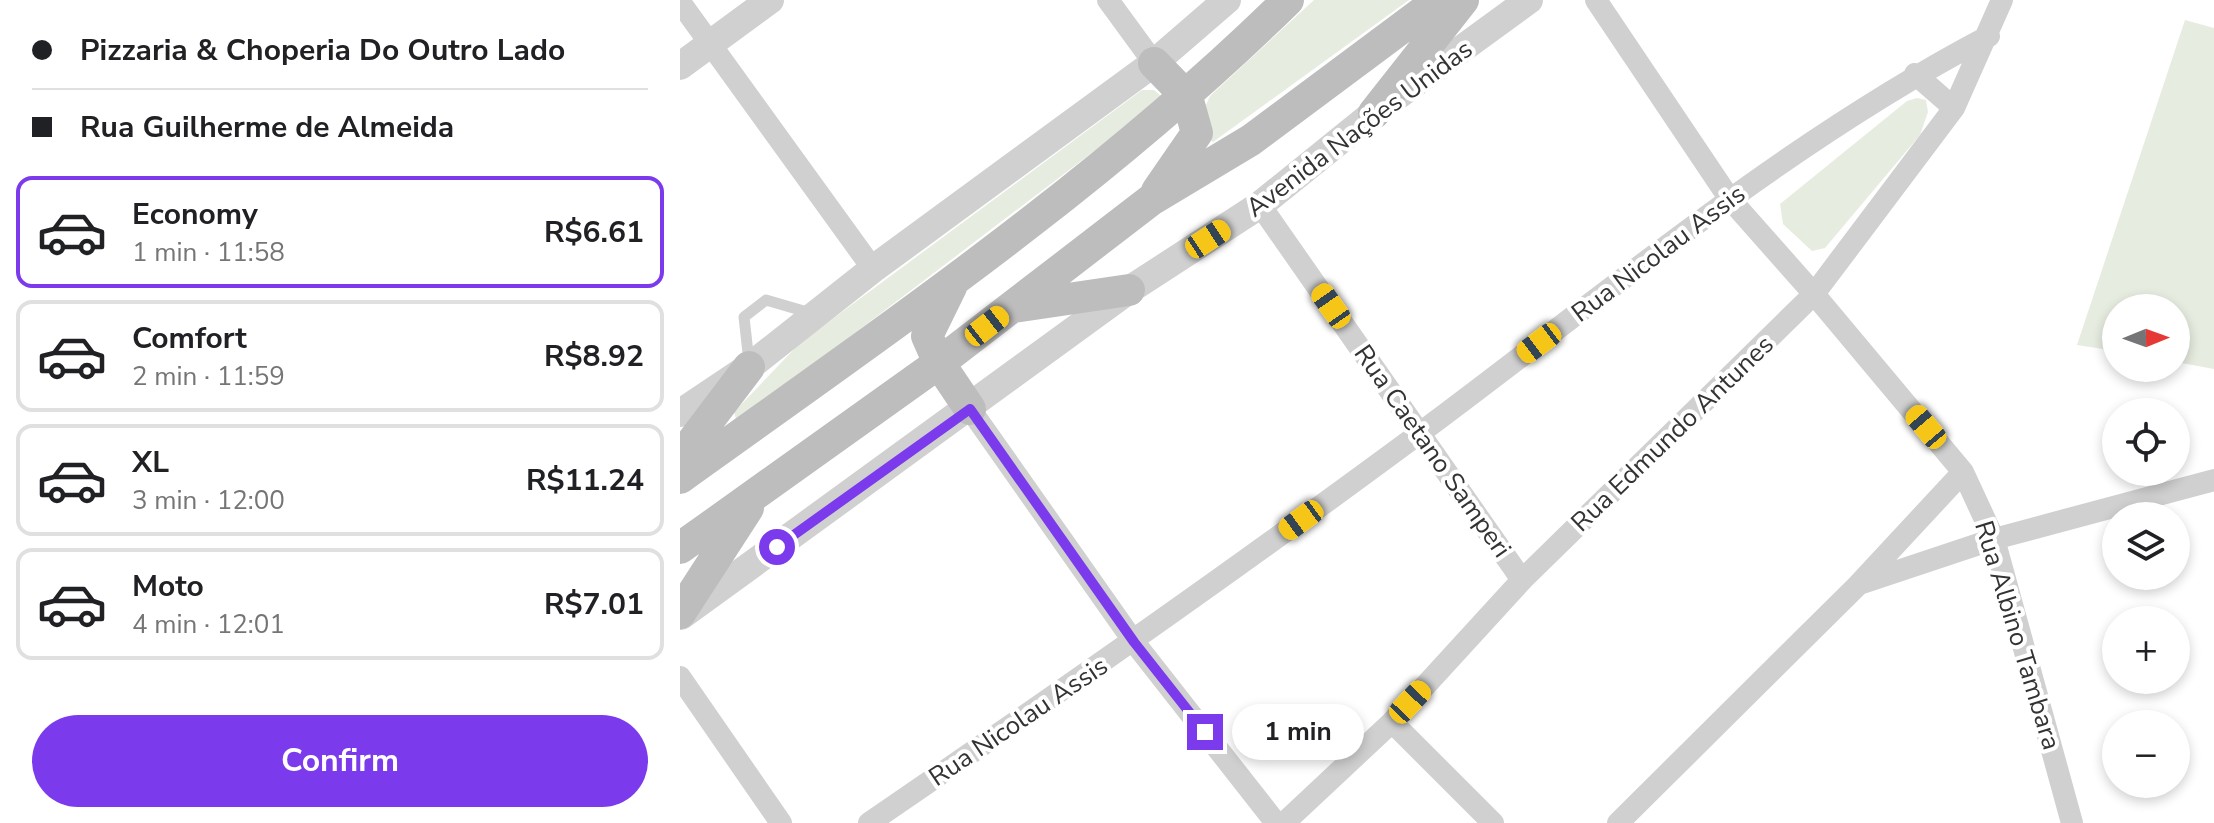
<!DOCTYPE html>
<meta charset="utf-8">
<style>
body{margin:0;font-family:"Nunito Sans",sans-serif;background:#f2f2f2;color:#202124;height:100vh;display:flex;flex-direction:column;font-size:30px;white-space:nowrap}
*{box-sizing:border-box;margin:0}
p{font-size:26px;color:#757577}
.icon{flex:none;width:44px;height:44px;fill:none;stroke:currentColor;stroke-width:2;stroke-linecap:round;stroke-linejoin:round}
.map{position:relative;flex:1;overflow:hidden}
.drawer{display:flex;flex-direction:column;background:#fff;width:680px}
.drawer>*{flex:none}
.guide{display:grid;align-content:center;height:176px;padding:0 32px;background:#fff}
.needle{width:52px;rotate:89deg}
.tools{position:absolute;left:1422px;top:294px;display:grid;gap:16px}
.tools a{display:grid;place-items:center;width:88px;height:88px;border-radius:50%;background:#fff;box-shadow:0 4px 12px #0003;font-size:40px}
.end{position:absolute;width:36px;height:36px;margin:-18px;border:10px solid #7c3aed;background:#fff;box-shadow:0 0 0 4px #fff}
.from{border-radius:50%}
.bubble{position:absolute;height:56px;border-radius:28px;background:#fff;box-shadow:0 4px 12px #0003;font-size:26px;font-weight:700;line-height:56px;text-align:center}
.car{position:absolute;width:24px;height:48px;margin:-24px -12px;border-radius:10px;box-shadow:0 0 6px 2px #0007;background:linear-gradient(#f5c518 24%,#345 0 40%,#f5c518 0 76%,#345 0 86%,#f5c518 0)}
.guide b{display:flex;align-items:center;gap:28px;height:76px;font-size:30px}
.guide b+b{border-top:2px solid #e0e0e0}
.guide i{width:20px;height:20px;background:#202124}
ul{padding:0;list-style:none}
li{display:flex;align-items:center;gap:24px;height:112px;margin:0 16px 12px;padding:0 16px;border:4px solid #e0e0e0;border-radius:16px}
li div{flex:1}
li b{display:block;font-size:30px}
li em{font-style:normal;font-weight:700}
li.selected{border-color:#7c3aed}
li>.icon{width:72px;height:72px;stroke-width:1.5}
.cta{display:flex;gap:16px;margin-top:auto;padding:16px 32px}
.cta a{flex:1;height:92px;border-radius:48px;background:#7c3aed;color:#fff;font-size:32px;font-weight:700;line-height:92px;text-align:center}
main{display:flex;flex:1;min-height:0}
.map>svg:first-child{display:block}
.green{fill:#e6ecdf}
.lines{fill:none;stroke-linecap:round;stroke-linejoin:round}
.service{stroke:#d0d0d0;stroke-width:11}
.minor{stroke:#d0d0d0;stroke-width:22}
.tertiary{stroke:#d0d0d0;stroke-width:28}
.secondary{stroke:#bdbdbd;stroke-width:32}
.route{stroke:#7c3aed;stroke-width:10}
.labels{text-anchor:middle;stroke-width:8;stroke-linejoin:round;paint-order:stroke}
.street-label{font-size:26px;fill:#333;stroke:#fff}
</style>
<main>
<section class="drawer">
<div class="guide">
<b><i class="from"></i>Pizzaria &amp; Choperia Do Outro Lado</b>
<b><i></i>Rua Guilherme de Almeida</b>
</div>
<ul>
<li class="selected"><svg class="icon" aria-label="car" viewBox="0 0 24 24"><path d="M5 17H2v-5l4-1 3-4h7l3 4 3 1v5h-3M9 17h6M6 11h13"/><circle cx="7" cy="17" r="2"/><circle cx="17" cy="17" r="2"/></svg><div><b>Economy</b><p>1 min · 11:58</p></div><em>R$6.61</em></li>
<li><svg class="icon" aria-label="car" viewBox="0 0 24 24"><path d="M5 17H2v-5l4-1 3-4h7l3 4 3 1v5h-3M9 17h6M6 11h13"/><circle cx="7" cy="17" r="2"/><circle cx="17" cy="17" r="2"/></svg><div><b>Comfort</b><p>2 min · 11:59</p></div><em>R$8.92</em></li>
<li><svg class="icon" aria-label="car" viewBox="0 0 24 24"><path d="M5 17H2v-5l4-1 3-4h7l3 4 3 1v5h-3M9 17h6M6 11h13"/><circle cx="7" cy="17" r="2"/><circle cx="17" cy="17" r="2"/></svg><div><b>XL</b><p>3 min · 12:00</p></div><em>R$11.24</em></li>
<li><svg class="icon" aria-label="car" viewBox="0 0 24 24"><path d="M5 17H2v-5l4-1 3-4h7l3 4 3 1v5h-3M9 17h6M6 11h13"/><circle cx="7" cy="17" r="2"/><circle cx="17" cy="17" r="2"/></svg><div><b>Moto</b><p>4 min · 12:01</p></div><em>R$7.01</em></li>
</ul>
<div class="cta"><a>Confirm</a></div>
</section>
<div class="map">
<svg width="1534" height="823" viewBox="0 0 1534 823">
<rect width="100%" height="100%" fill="#fff"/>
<path class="green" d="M634,0H729L533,142L529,139L526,105L530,96Z
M1505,20L1534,28V369L1496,362V308H1436V351L1397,345Z
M462,90H474L481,96L477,103L87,400L56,419L54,412L120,343Z
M1237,98L1246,100L1248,112L1240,135L1145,248L1132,251L1103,224L1100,204L1227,101Z"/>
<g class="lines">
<path class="service" d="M69,362L64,317L86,300L134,314"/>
<path class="minor" d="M428,0L474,63
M916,0L1049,198L1134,294L1283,472L1314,539L1392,823
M0,2L193,269
M1235,74L1274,108
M580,205L842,580
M290,409L454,642L596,823
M1182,583L1314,539L1534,480
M0,677L101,823
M712,722L813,823
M189,823C375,696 559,567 740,433C926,295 1103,144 1309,36
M604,823L712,722L842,580L1134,294L1274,108L1322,0
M938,823L1178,585L1283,472"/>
<path class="tertiary" d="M0,66L90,0
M0,413L69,367L193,269L474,63L547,0
M1,616L449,290L580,205L694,113L849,0"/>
<path class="secondary" d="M474,63L507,97L517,133L477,191
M694,113L783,0
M271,287L247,336L259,363L290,409
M333,307L449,290
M0,458L69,367
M0,478C210,327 423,182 608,0
M0,548L259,363L471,200L571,140L759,0
M0,613L68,508"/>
</g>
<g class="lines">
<path class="route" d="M97,547L290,409L454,642L525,732"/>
</g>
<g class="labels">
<g class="street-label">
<text transform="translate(679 128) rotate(-37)" y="9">Avenida Nações Unidas</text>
<text transform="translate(978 253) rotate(-37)" y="9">Rua Nicolau Assis</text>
<text transform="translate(992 433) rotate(-44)" y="9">Rua Edmundo Antunes</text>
<text transform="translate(753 451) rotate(55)" y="9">Rua Caetano Samperi</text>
<text transform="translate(1338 635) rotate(73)" y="9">Rua Albino Tambara</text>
<text transform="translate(338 721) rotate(-34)" y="9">Rua Nicolau Assis</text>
</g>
</g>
</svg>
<div class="tools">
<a><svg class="needle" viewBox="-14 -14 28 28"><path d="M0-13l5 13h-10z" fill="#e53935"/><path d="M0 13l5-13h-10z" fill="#757577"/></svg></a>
<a><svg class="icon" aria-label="locate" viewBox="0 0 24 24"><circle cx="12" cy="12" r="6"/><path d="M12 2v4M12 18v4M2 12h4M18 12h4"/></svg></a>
<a><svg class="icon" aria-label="layers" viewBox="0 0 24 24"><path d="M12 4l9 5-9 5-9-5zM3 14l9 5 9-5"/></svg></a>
<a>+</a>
<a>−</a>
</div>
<i class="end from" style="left:97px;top:547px"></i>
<i class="end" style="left:525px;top:732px"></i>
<div class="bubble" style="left:552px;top:704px;width:132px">1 min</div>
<i class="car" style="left:528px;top:239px;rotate:57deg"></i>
<i class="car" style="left:651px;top:306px;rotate:325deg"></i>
<i class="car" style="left:307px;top:326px;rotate:52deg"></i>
<i class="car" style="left:859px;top:343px;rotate:233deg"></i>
<i class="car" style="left:1246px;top:427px;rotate:320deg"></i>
<i class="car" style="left:621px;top:520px;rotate:234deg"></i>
<i class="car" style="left:730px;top:702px;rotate:43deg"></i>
</div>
</main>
